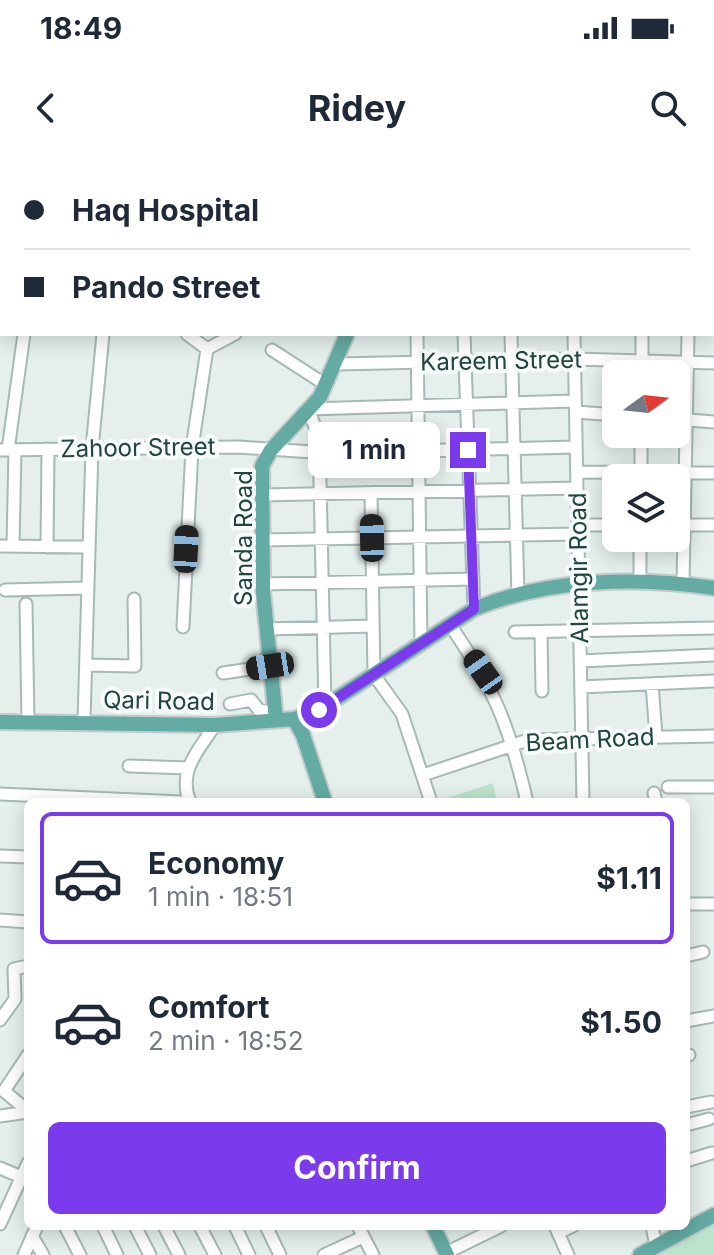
<!DOCTYPE html>
<meta charset="utf-8">
<style>
body{margin:0;font-family:Inter,sans-serif;background:#f2f2f3;color:#1f2937;height:100vh;display:flex;flex-direction:column;font-size:30px;white-space:nowrap}
*{box-sizing:border-box;margin:0}
p{font-size:26px;color:#747a83}
.icon{flex:none;width:44px;height:44px;fill:none;stroke:currentColor;stroke-width:2;stroke-linecap:round;stroke-linejoin:round}
.map{position:relative;flex:1;overflow:hidden}
.drawer{position:absolute;left:24px;top:638px;width:666px;height:432px;display:flex;flex-direction:column;background:#fff;border-radius:12px;box-shadow:0 4px 20px #0003}
.drawer>*{flex:none}
.top-card{position:absolute;left:0px;top:0px;width:714px;height:176px;box-shadow:0 4px 20px #0003;display:grid;align-content:center;height:176px;padding:0 24px;background:#fff}
.needle{width:52px;rotate:75deg}
.controls{position:absolute;left:602px;top:200px;display:grid;gap:16px}
.controls a{display:grid;place-items:center;width:88px;height:88px;border-radius:12px;background:#fff;box-shadow:0 4px 20px #0003;font-size:40px}
.end{position:absolute;width:36px;height:36px;margin:-18px;border:10px solid #7c3aed;background:#fff;box-shadow:0 0 0 4px #fff}
.from{border-radius:50%}
.bubble{position:absolute;height:56px;border-radius:12px;background:#fff;box-shadow:0 4px 20px #0003;font-size:26px;font-weight:700;line-height:56px;text-align:center}
.car{position:absolute;width:24px;height:48px;margin:-24px -12px;border-radius:10px;box-shadow:0 0 6px 2px #0007;background:linear-gradient(#222 24%,#8ab4d8 0 40%,#222 0 76%,#8ab4d8 0 86%,#222 0)}
.top-card b{display:flex;align-items:center;gap:28px;height:76px;font-size:30px}
.top-card b+b{border-top:2px solid #e0e1e3}
.top-card i{width:20px;height:20px;background:#1f2937}
ul{padding:14px 0 0;list-style:none}
li{display:flex;align-items:center;gap:24px;height:132px;margin:0 16px 12px;padding:0 8px;border:4px solid transparent;border-radius:12px}
li div{flex:1}
li b{display:block;font-size:30px}
li em{font-style:normal;font-weight:700}
li.current{border-color:#7c3aed}
li>.icon{width:72px;height:72px;stroke-width:1.5}
.cta{display:flex;gap:16px;margin-top:auto;padding:16px 24px}
.cta a{flex:1;height:92px;border-radius:12px;background:#7c3aed;color:#fff;font-size:32px;font-weight:700;line-height:92px;text-align:center}
.status{display:flex;justify-content:space-between;align-items:center;height:56px;padding:0 40px;background:#fff;direction:ltr}
.status svg{height:22px;fill:currentColor}
header{display:flex;justify-content:space-between;align-items:center;height:104px;padding:0 24px;background:#fff;font-size:36px;font-weight:700}
.map>svg:first-child{display:block}
.green{fill:#bce3cc}
.lines{fill:none;stroke-linecap:round;stroke-linejoin:round}
.minor-casing{stroke:#a6b9b6;stroke-width:15}
.major-casing{stroke:#c1cbca;stroke-width:18}
.minor{stroke:#fff;stroke-width:11}
.major{stroke:#64aba3;stroke-width:14}
.route{stroke:#7c3aed;stroke-width:10}
.labels{text-anchor:middle;stroke-width:8;stroke-linejoin:round;paint-order:stroke}
.street-label{font-size:24px;fill:#214540;stroke:#f7fbfa}
</style>
<div class="status"><b>18:49</b><svg viewBox="0 0 49 12"><path d="M0 12V9h3v3zM5 12V6h3v6zM10 12V3h3v9zM15 12V0h3v12zM26 1h20v11H26zM47 4h2v5h-2z"/></svg></div>
<header><svg class="icon" aria-label="back" viewBox="0 0 24 24"><path d="M15 5l-7 7 7 7"/></svg>Ridey<svg class="icon" aria-label="search" viewBox="0 0 24 24"><circle cx="10" cy="10" r="6"/><path d="M15 15l6 6"/></svg></header>
<div class="map">
<svg width="714" height="1095" viewBox="0 0 714 1095">
<rect width="100%" height="100%" fill="#e5f0ed"/>
<path class="green" d="M493,623L497,642H435Z
M714,1055V1095H640Z"/>
<g class="lines">
<defs>
<path id="minor" d="M505,0V2
M571,0V2
M19,2V0
M199,2V0
M269,2V0
M415,2V0
M460,2V0
M647,2V0
M693,2V0
M712,15H714
M0,51H2
M712,66H714
M712,113H714
M712,151H714
M187,174L207,189
M417,174L421,485
M464,174L474,449
M511,174L518,435
M574,174L583,642
M272,190L326,225
M337,204L574,199L714,203
M642,214V174
M576,252L616,255
M676,259L714,262
M0,290L239,287L326,293L576,287
M8,290L24,174
M577,312L714,313
M641,317V274
M371,333L374,515L402,554L431,642
M263,335L577,328
M578,365H616
M676,365H714
M263,380L578,374
M0,386L89,387
M13,386L15,290
M47,387L48,289
M640,423V378
M683,423L688,174
M263,424L473,419
M5,430L88,428
M26,444L28,562
M450,465C495,530 509,565 527,642
M183,467L192,288L207,189L235,174
M267,469L373,466
M515,472L714,468
M541,472L542,531
M580,501L714,495
M86,505L135,506L134,439
M223,513L270,506
M652,524L656,576
M581,527L714,521
M230,544L251,540L259,550L275,553
M325,546L319,277L308,249L575,241
M84,561L92,289L103,174
M129,606L188,608
M423,615L528,580L714,576
M668,627H714
M654,633L656,642
M0,634L181,642
M190,642C177,611 199,590 215,565
M0,696L28,697
M686,744H714
M0,760L28,762
M686,796L703,792
M0,860L15,839L14,809L28,806
M686,861L714,856
M28,895L4,931L28,951
M686,896L689,895
M686,947L711,942
M0,956L28,952
M686,965L709,959
M686,1001L712,993
M0,1008L19,1016
M0,1064L28,1003
M65,1066L80,1095
M103,1066L117,1095
M135,1066L150,1095
M164,1066L179,1095
M200,1066L215,1095
M235,1066L249,1095
M266,1066L280,1095
M358,1066L373,1095
M555,1066L568,1095
M652,1066L656,1086
M558,1073L573,1066
M32,1076L43,1095
M446,1093L501,1066
M24,1095L37,1066
M324,1095L363,1077"/>
<path id="major" d="M371,2V0
M294,559L303,575L325,642
M276,560L263,432L262,306L271,290L320,237L347,174
M0,562L215,565L294,559L319,550L474,449C546,419 638,416 714,428
M433,1066L447,1095
M640,1095L714,1055"/>
</defs>
<use href="#minor" class="minor-casing"/>
<use href="#major" class="major-casing"/>
<use href="#minor" class="minor"/>
<use href="#major" class="major"/>
</g>
<g class="lines">
<path class="route" d="M319,550L474,449L468,290"/>
</g>
<g class="labels">
<g class="street-label">
<text transform="translate(501 201) rotate(-1)" y="8">Kareem Street</text>
<text transform="translate(138 288) rotate(-1)" y="8">Zahoor Street</text>
<text transform="translate(244 378) rotate(-90)" y="8">Sanda Road</text>
<text transform="translate(579 408) rotate(-91)" y="8">Alamgir Road</text>
<text transform="translate(159 541) rotate(1)" y="8">Qari Road</text>
<text transform="translate(590 580) rotate(-3)" y="8">Beam Road</text>
</g>
</g>
</svg>
<div class="controls">
<a><svg class="needle" viewBox="-14 -14 28 28"><path d="M0-13l5 13h-10z" fill="#e53935"/><path d="M0 13l5-13h-10z" fill="#747a83"/></svg></a>
<a><svg class="icon" aria-label="layers" viewBox="0 0 24 24"><path d="M12 4l9 5-9 5-9-5zM3 14l9 5 9-5"/></svg></a>
</div>
<i class="end from" style="left:319px;top:550px"></i>
<i class="end" style="left:468px;top:290px"></i>
<div class="bubble" style="left:308px;top:262px;width:132px">1 min</div>
<i class="car" style="left:372px;top:378px;rotate:359deg"></i>
<i class="car" style="left:186px;top:389px;rotate:3deg"></i>
<i class="car" style="left:270px;top:506px;rotate:261deg"></i>
<i class="car" style="left:483px;top:512px;rotate:325deg"></i>
<div class="top-card">
<b><i class="from"></i>Haq Hospital</b>
<b><i></i>Pando Street</b>
</div>
<section class="drawer">
<ul>
<li class="current"><svg class="icon" aria-label="car" viewBox="0 0 24 24"><path d="M5 17H2v-5l4-1 3-4h7l3 4 3 1v5h-3M9 17h6M6 11h13"/><circle cx="7" cy="17" r="2"/><circle cx="17" cy="17" r="2"/></svg><div><b>Economy</b><p>1 min · 18:51</p></div><em>$1.11</em></li>
<li><svg class="icon" aria-label="car" viewBox="0 0 24 24"><path d="M5 17H2v-5l4-1 3-4h7l3 4 3 1v5h-3M9 17h6M6 11h13"/><circle cx="7" cy="17" r="2"/><circle cx="17" cy="17" r="2"/></svg><div><b>Comfort</b><p>2 min · 18:52</p></div><em>$1.50</em></li>
</ul>
<div class="cta"><a>Confirm</a></div>
</section>
</div>
